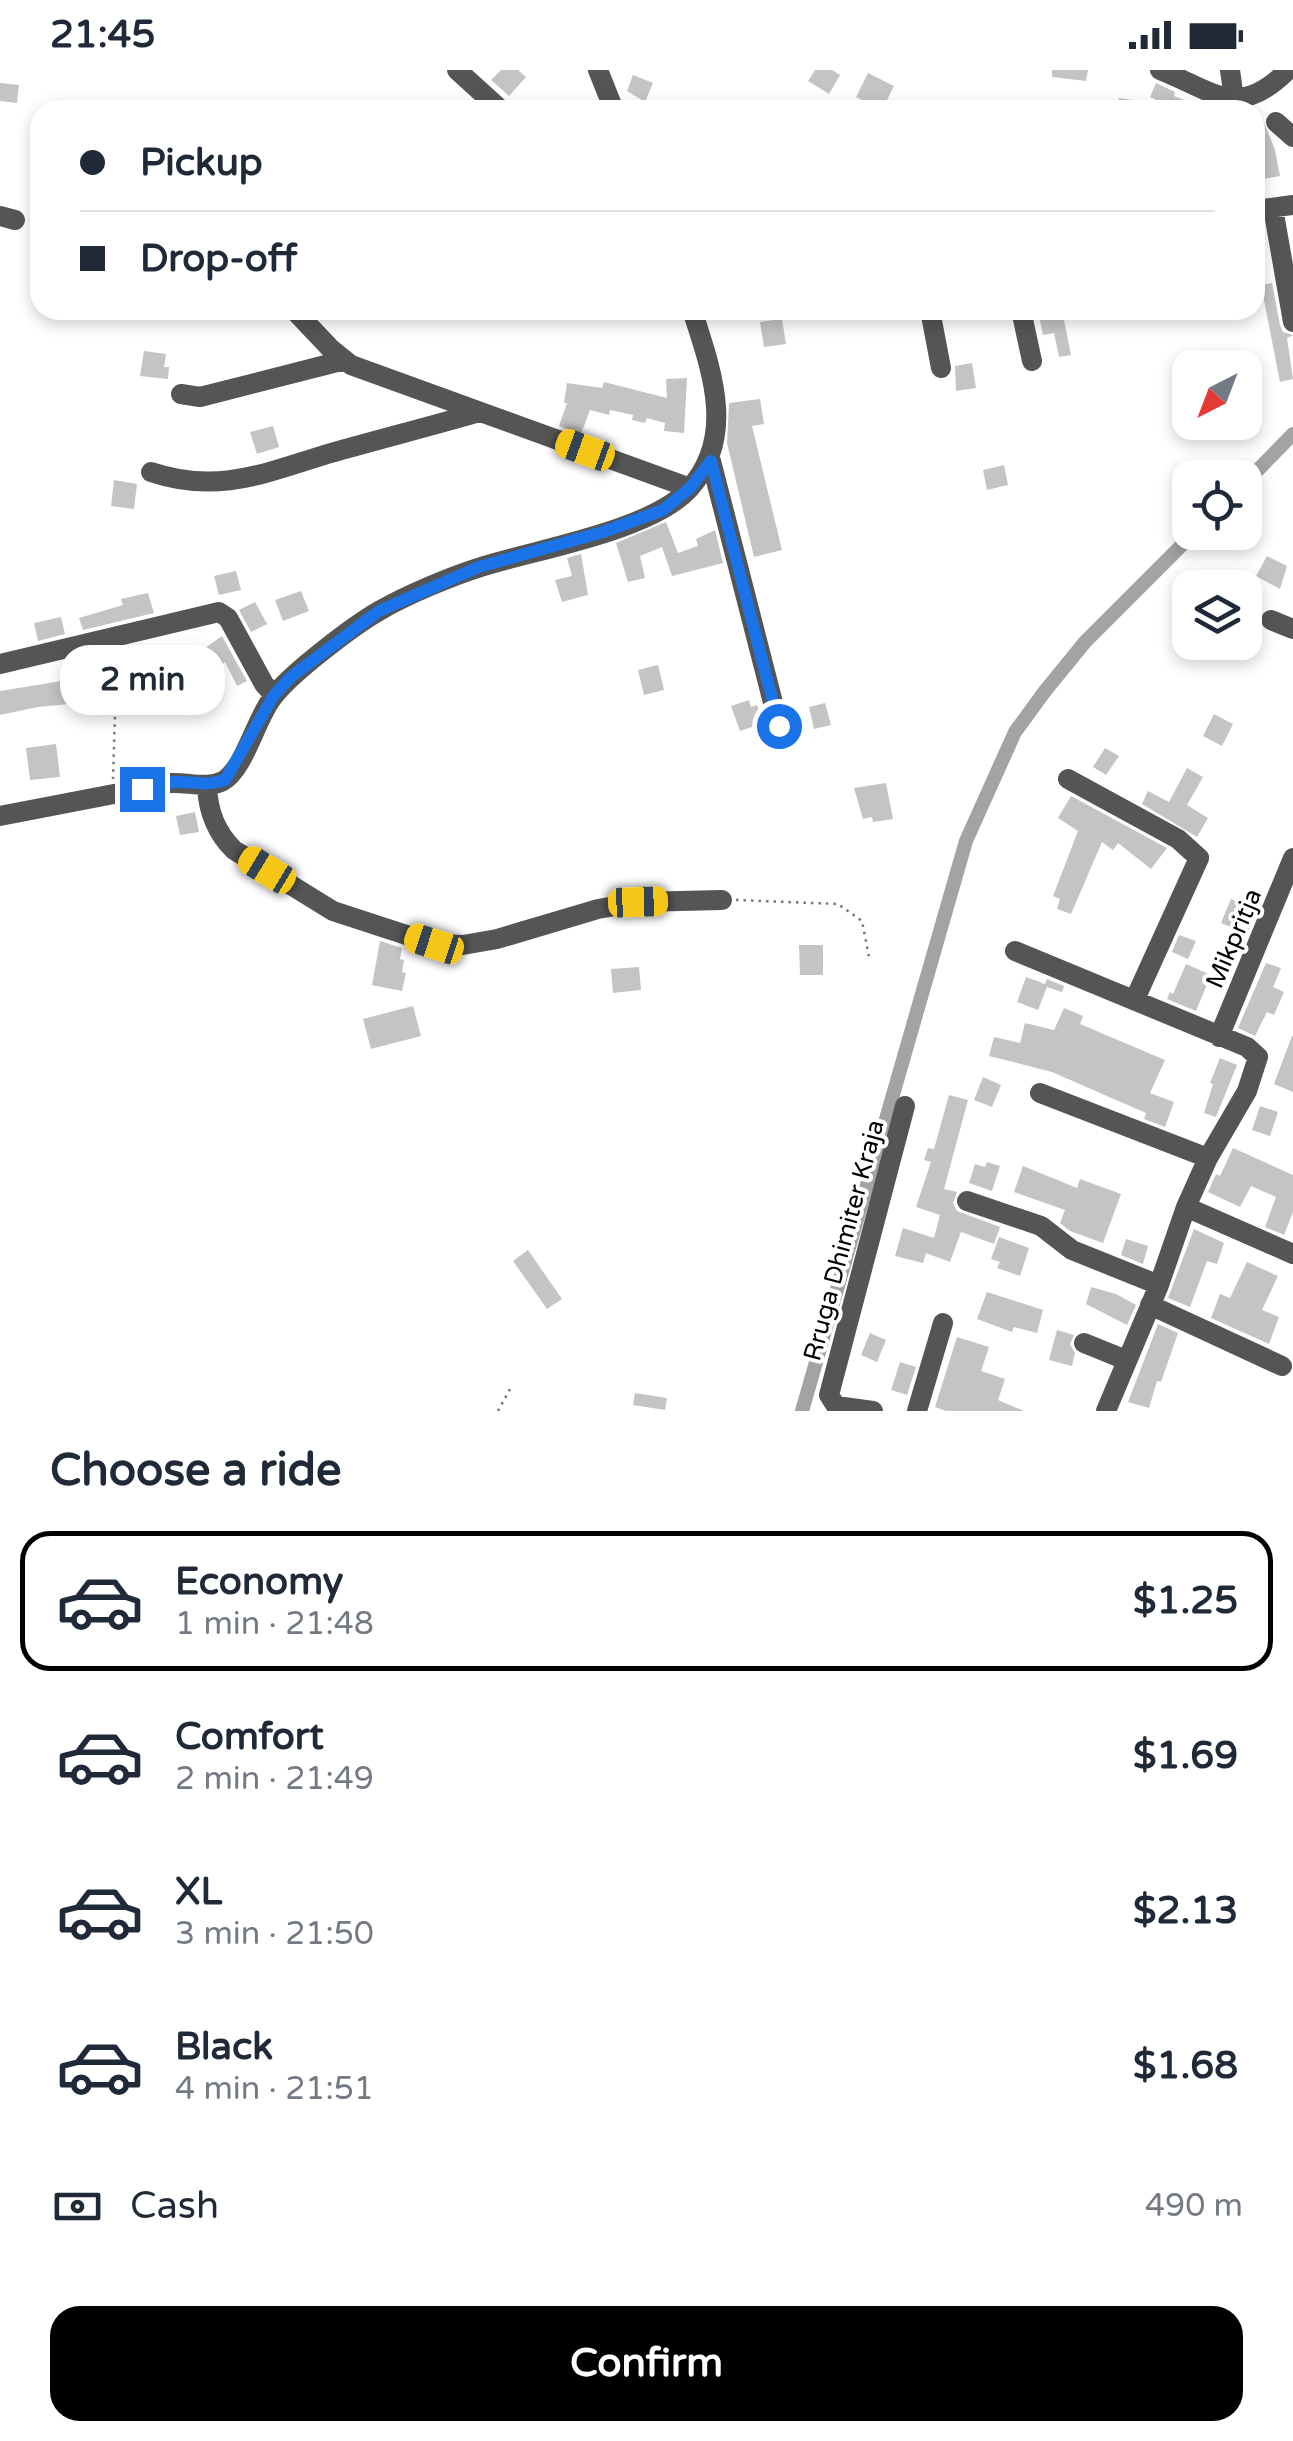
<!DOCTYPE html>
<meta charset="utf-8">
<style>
body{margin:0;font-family:"Varela Round",sans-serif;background:#f6f6f7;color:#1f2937;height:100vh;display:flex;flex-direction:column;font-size:38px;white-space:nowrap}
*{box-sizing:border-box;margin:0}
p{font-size:32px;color:#747a83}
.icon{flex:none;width:55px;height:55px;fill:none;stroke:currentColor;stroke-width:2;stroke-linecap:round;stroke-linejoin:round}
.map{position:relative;height:1341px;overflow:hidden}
.sheet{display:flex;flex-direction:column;background:#fff;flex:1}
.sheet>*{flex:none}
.top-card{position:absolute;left:30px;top:30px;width:1235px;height:220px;border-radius:30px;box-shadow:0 5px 15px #0003;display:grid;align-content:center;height:220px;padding:0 50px;background:#fff}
.needle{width:65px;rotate:222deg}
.tools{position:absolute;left:1172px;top:280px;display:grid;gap:20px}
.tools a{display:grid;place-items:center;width:90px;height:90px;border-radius:20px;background:#fff;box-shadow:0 5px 15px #0003;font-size:50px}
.end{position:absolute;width:45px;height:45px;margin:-22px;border:12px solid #1a73e8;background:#fff;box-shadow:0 0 0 5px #fff}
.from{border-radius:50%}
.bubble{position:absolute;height:70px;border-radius:30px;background:#fff;box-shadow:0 5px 15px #0003;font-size:32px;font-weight:700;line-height:70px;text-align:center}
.car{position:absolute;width:30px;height:60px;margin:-30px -15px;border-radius:12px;box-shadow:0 0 8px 2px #0007;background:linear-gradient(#f5c518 24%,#345 0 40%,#f5c518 0 76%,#345 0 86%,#f5c518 0)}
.top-card b{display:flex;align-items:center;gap:35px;height:95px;font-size:38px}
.top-card b+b{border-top:2px solid #e0e1e3}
.top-card i{width:25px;height:25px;background:#1f2937}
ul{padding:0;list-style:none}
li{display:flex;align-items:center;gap:30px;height:140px;margin:0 20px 15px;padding:0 30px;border:5px solid transparent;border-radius:30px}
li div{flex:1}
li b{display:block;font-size:38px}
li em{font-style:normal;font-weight:700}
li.on{border-color:#000}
li>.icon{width:90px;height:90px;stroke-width:1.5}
h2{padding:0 50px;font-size:45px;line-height:120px}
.pay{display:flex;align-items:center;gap:25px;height:110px;padding:0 50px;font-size:38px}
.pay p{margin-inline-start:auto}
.primary-button{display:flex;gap:20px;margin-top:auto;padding:20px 50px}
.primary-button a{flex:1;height:115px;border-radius:30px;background:#000;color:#fff;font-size:40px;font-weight:700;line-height:115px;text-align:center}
.status{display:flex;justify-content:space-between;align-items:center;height:70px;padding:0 50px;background:#fff;direction:ltr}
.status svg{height:28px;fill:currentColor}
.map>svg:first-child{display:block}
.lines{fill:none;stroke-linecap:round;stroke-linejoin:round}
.canal{stroke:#a3a3a3;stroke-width:14}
.building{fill:#c4c4c4}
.path{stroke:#777;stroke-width:2.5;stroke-dasharray:2.5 5;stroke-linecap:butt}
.minor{stroke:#555;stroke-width:20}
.route{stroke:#1a73e8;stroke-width:12}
.labels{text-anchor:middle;stroke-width:8;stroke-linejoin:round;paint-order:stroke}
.street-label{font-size:25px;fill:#000;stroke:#fff}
</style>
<div class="status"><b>21:45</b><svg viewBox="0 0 49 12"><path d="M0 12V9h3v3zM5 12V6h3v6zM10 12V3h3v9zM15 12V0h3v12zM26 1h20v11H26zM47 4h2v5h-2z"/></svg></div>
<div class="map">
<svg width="1293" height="1341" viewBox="0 0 1293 1341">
<rect width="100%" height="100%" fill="#fff"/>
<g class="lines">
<path class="canal" d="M1245,413L1293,364
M802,1341L966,771L1015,662L1045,621L1085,572L1195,462"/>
</g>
<path class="building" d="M501,0H518L526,7L509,26L491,10Z
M815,0H832L840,5L829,24L808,11Z
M1052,0H1088L1086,11L1052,7Z
M868,3L894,16L882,40L856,27Z
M633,5L653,13L645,32L627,21Z
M0,13L19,15L17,33L0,31Z
M1156,13L1175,22L1174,26L1210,40H1179L1150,27Z
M1119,28L1160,34V40H1117Z
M1263,50L1275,80L1280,106L1263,109L1255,76V51Z
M1272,213L1280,255L1283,262L1293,265L1287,268L1293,309L1280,312L1261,215Z
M1038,240H1062L1071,285L1059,287L1054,263L1043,265Z
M782,249L786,274L764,277L760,252Z
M144,281L166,284L164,297H169L168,309L140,306Z
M972,293L976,318L956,321L955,296Z
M687,308L684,363L664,361L665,353L647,348L645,353L632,350L633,345L610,340L609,345L590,340L581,364L559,356L567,333H564L567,313L602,318L604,312L667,328L666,309Z
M760,329L764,354L752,356L782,480L754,487L727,373L729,333Z
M273,356L279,377L257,384L250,362Z
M1004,395L1008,415L987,420L983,400Z
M114,410L137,414L134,439L111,436Z
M666,452L678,483L698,476L696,469L715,460L723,493L672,506L662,477L640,486L645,508L628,512L616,473Z
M581,484L588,525L562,532L555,510L572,506L567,488Z
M1267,486L1287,496L1280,519L1256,506Z
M236,501L241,520L219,525L214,506Z
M301,521L309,541L283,551L275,530Z
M148,523L154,543L83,560L79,548L123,535L121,529Z
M255,532L267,554L251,562L239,540Z
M61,547L65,564L38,571L34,553Z
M222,566L247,611L237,616L225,592L210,604L195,585Z
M658,595L664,620L644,625L638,600Z
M86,607L89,632L38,637L0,645V621Z
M749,630L751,637L757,635L764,653L740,661L731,636Z
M825,633L831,655L814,659L809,637Z
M1214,644L1233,654L1222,676L1203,666Z
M56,674L60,707L30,710L26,678Z
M1105,678L1119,686L1106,705L1093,697Z
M1187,698L1203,707L1187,735L1208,748L1197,767L1142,734L1148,721L1169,732Z
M886,713L893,749L873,752L872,747L863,749L854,718Z
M1071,726L1167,778L1151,799L1118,773L1113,780L1102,772L1071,844L1057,839L1060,829L1053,826L1078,761L1058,748Z
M195,742L199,762L180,765L176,746Z
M1231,829L1257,840L1247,864L1221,853Z
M1179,865L1196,871L1188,889L1172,882Z
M380,871L402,878L400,889L404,890L402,902L406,903L402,921L372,915Z
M799,875H823V905H800Z
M1222,875L1233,880L1231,884L1237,887L1230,904L1213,897Z
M1266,893L1281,898L1273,917L1284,922L1274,945L1267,942L1255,966L1238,958Z
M1186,894L1211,905L1196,941L1167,929L1170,922L1173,924Z
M639,897L641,920L613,923L611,899Z
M1026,907L1045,914L1047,909L1064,916L1062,922L1047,917L1038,940L1017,932Z
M413,936L421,966L371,979L363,949Z
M1064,938L1083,946L1080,954L1165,990L1150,1023L1174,1032L1165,1057L1144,1049L1146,1043L1052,1002L989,986L994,967L1020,973L1025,953L1054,960Z
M1292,966H1293V1022L1274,1014Z
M1220,988L1237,995L1216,1047L1204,1043L1213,1014L1210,1013Z
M983,1007L1001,1015L992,1037L974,1030Z
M949,1025L968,1030L944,1119L957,1122L953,1133L957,1141L1000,1157L994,1174L961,1162L950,1192L926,1183L923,1193L895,1186L903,1158L934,1168L940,1145L916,1137L931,1092L924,1090L928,1078L934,1079Z
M1260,1036L1278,1042L1270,1066L1252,1060Z
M1233,1078L1293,1105V1142L1284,1165L1265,1157L1276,1127L1251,1116L1240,1137L1208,1122L1216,1104L1220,1106Z
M987,1092L1000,1096L992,1121L969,1113L975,1094L985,1097Z
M1023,1096L1077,1118L1080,1109L1121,1124L1103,1173L1070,1161L1060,1153L1065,1140L1014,1122Z
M1194,1159L1224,1173L1217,1194L1207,1191L1190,1237L1168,1228Z
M999,1167L1029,1178L1020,1206L997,1198L1000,1192L991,1189Z
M1126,1169L1148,1176L1143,1194L1121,1185Z
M528,1180L562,1229L547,1239L513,1191Z
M1247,1192L1278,1206L1262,1240L1279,1247L1269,1274L1211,1248L1220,1224L1230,1228Z
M1091,1217L1116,1224L1136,1235L1127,1255L1086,1234Z
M987,1222L1043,1240L1037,1263L1014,1257L1012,1262L977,1249Z
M1158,1254L1178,1263L1161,1312L1157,1311L1149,1338L1128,1332Z
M1057,1260L1074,1265L1070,1274L1075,1283L1072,1296L1049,1290Z
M870,1263L886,1270L877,1292L861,1285Z
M957,1267L989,1277L981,1301L1005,1309L998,1330L1024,1341H946L935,1337Z
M900,1292L916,1297L907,1325L891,1320Z
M635,1323L667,1328L665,1340L633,1335Z"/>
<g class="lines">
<path class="path" d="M111,587L115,644L113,709
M736,830L838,834L862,851L869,887
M498,1341L510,1319"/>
<path class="minor" d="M457,0L501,40
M598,0L614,40
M1160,0C1215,22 1238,50 1288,0
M1230,0L1234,29
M1276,52L1293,67
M1273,138L1293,252
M1255,140L1293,135
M0,146L15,150
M294,240L330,278L351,295L690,418
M930,240L941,298
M1021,240L1032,291
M181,324L200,327L345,290
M711,391L779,656
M151,402C219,425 267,402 331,383C381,369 431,356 480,342
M1271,550L1293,559
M0,594L219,542L228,548L264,614L274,625
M1068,709L1178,769L1199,788L1135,929
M207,716C208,742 216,762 234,780L333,841L434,874L463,875L497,869L598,839L638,832L722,830
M0,746L171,713C188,712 207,719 223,711C245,698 256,648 273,627C291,603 353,556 379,541C408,524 452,506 484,496C539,479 652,460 689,419C737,367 711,299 692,240
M1015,881L1247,977L1258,987L1247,1021L1208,1088L1186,1137L1159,1215L1106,1341
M1219,967L1293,788
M1040,1023L1208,1088
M967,1131L1041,1156L1072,1180L1159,1215
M1186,1137L1293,1184
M1150,1235L1282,1296
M1084,1273L1126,1290
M873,1341L836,1336L829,1325L905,1036
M917,1341L943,1253"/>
</g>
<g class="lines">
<path class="route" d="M142,719C153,717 164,713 175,712C196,711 205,717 225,710L274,625L292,606L379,541L479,497L603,462L663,440L690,418L711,391L779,656"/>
</g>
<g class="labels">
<g class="street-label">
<text transform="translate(1233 868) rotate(-67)" y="9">Mikpritja</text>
<text transform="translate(843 1170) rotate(-75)" y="9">Rruga Dhimiter Kraja</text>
</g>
</g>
</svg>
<div class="tools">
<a><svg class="needle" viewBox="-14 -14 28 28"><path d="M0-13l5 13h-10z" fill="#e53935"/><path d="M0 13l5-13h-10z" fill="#747a83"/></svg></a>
<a><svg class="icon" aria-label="locate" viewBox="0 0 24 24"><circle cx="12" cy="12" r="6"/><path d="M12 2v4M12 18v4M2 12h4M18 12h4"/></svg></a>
<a><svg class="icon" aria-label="layers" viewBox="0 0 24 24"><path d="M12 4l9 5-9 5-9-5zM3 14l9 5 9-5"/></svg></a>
</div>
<i class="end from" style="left:779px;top:656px"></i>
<i class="end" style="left:142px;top:719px"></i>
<div class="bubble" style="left:60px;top:575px;width:165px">2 min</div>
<i class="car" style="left:585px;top:380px;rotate:290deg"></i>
<i class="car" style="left:267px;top:800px;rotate:301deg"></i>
<i class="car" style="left:638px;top:832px;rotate:88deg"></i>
<i class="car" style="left:434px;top:874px;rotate:288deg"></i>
<div class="top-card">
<b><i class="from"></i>Pickup</b>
<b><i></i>Drop-off</b>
</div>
</div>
<section class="sheet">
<h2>Choose a ride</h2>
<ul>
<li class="on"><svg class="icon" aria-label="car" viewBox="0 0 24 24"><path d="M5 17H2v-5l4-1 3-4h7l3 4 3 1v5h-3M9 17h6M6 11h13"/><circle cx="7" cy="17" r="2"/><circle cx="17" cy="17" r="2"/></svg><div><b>Economy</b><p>1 min · 21:48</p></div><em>$1.25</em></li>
<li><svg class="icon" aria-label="car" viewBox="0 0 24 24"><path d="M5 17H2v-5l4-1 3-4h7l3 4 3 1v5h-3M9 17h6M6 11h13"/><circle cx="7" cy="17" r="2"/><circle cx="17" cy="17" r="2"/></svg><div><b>Comfort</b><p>2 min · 21:49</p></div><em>$1.69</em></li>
<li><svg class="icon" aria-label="car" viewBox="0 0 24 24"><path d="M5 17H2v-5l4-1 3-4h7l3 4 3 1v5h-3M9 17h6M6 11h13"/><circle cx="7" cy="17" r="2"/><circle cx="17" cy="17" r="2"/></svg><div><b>XL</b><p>3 min · 21:50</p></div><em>$2.13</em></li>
<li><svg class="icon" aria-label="car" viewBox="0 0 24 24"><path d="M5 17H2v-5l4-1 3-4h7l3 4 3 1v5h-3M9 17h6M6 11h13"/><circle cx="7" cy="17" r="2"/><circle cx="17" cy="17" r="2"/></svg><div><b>Black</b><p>4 min · 21:51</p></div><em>$1.68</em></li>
</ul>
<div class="pay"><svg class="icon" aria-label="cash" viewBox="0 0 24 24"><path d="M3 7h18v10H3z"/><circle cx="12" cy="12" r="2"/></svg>Cash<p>490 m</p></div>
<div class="primary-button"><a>Confirm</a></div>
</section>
